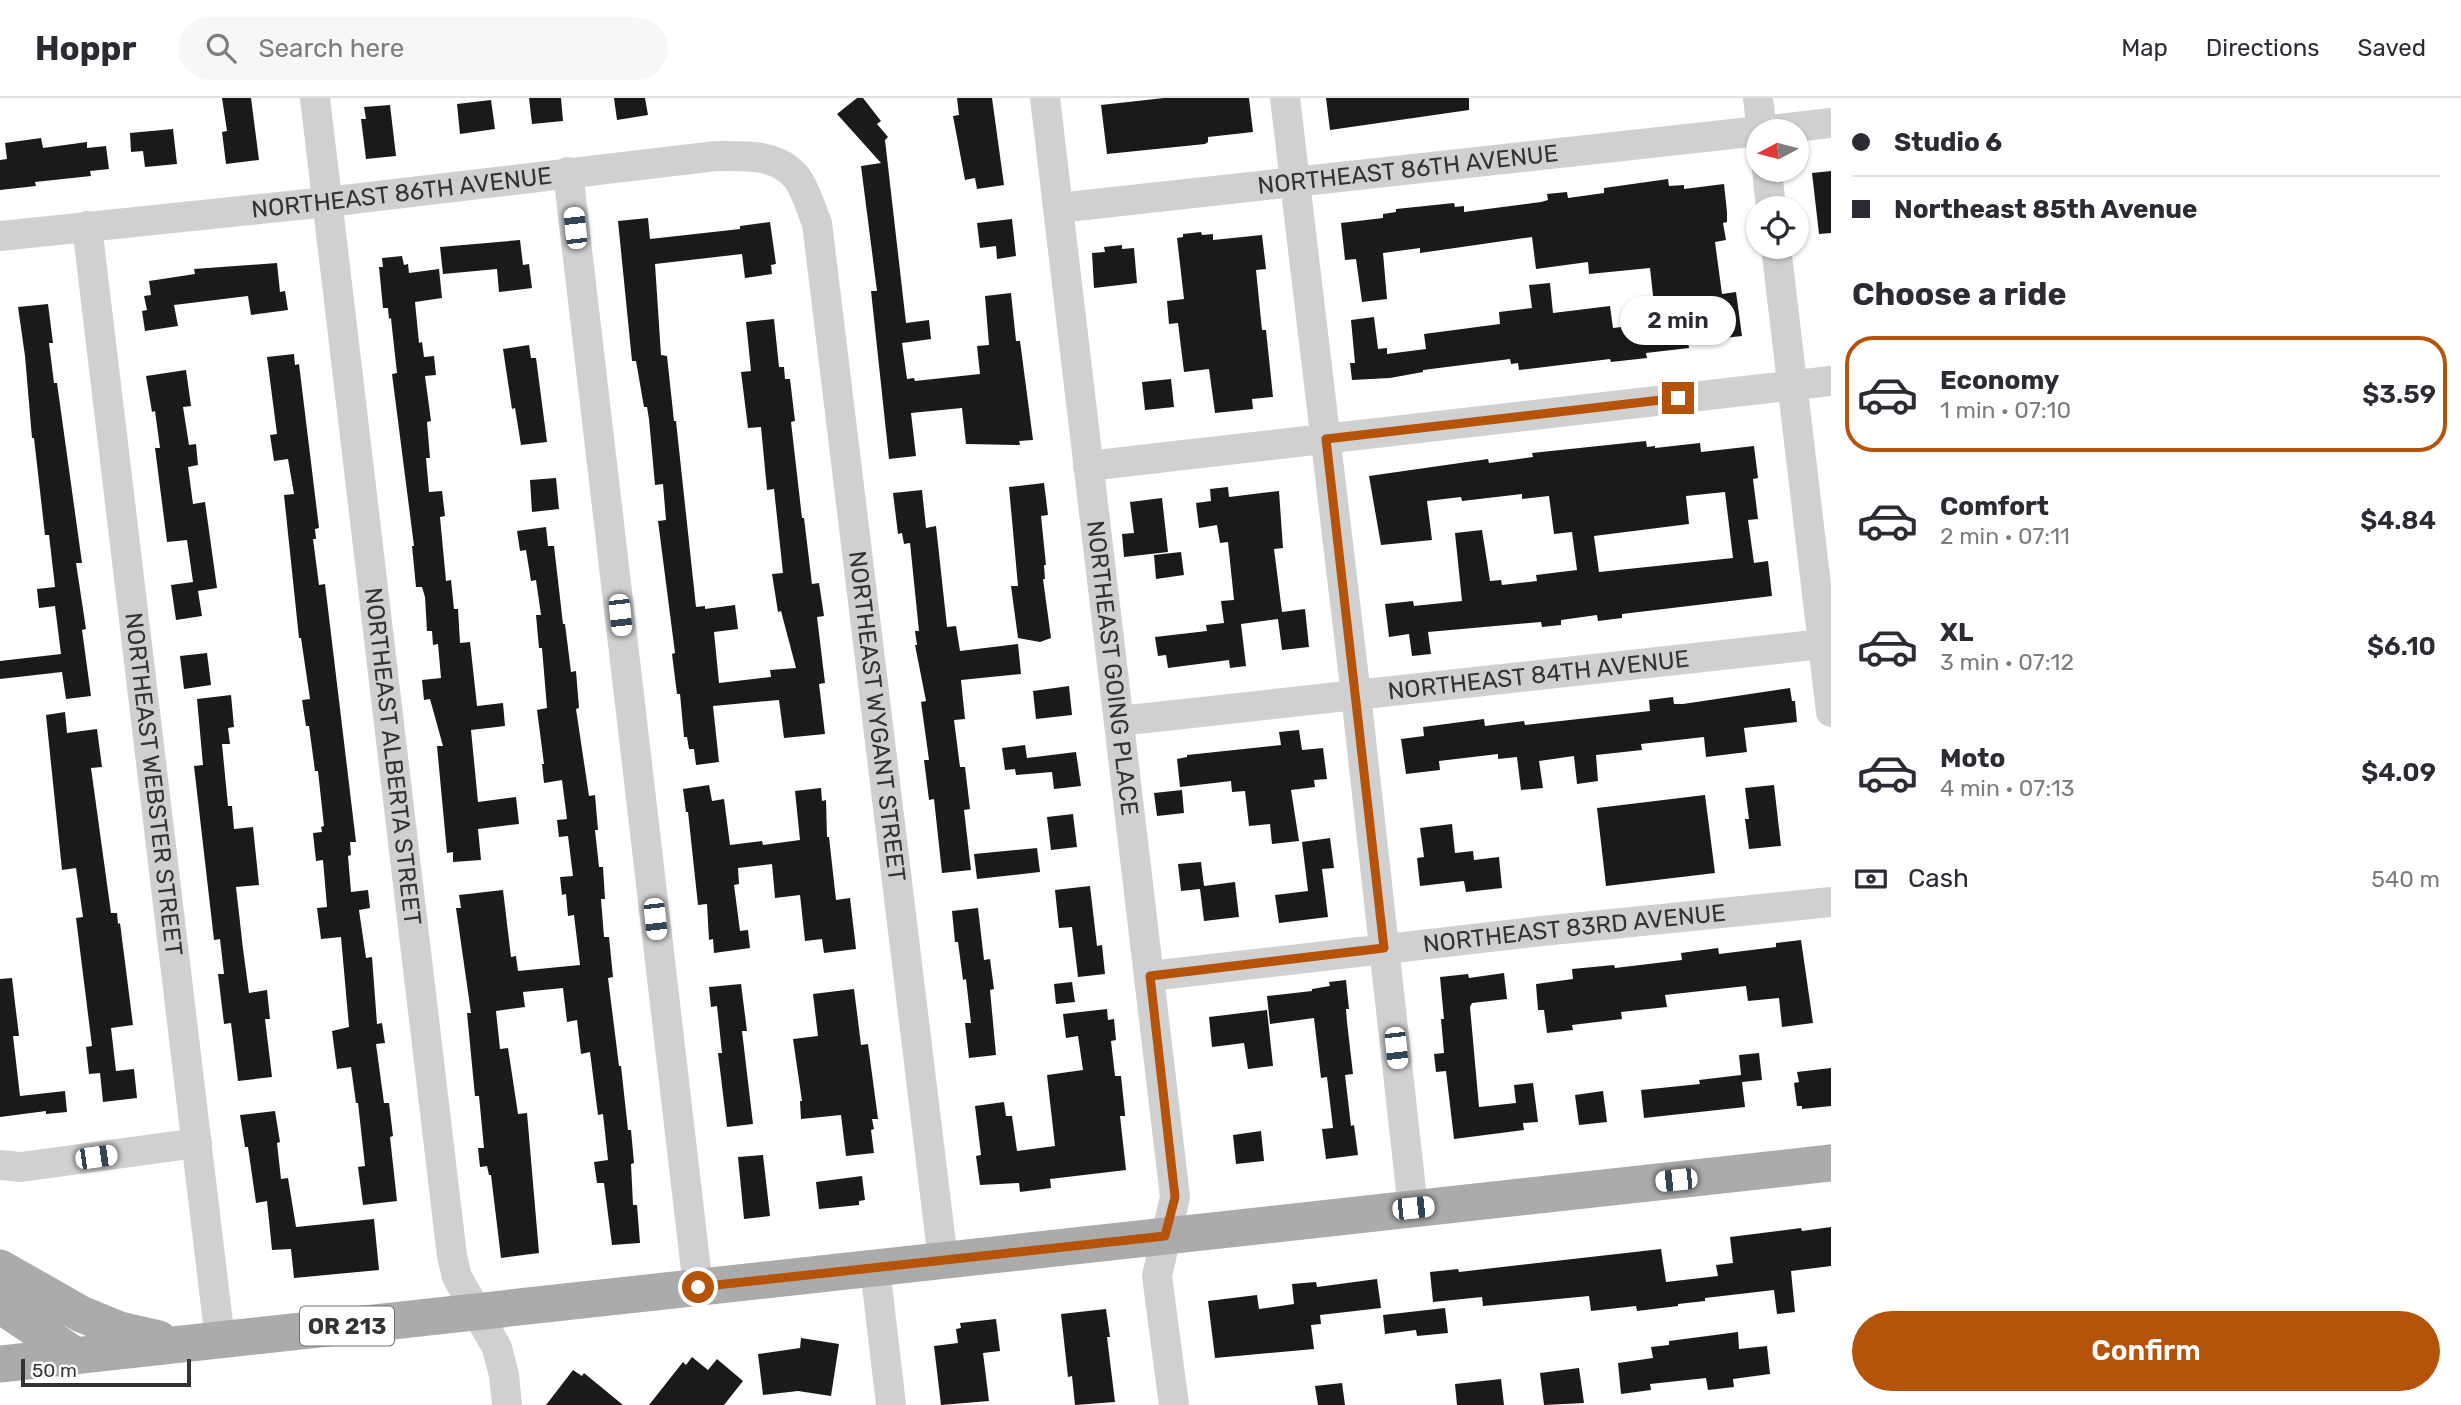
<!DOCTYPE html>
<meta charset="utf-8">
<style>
body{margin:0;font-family:Rubik,sans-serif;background:#f7f7f7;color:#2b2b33;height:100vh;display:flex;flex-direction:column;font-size:26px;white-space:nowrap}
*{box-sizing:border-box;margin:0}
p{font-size:23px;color:#7c7c81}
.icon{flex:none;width:38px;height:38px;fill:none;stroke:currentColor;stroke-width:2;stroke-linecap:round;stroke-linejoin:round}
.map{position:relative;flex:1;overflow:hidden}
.sheet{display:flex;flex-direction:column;background:#fff;width:630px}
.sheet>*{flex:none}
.guide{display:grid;align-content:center;height:154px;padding:0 21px;background:#fff}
.needle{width:46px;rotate:263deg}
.controls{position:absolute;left:1746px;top:21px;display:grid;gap:14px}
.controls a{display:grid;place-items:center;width:63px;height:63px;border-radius:50%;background:#fff;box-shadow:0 2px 5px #0004;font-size:35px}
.scale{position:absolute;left:21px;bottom:18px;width:170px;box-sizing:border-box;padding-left:7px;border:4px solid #333;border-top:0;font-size:19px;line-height:24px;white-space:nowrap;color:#333;-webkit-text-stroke:5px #fff;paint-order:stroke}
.end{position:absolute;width:32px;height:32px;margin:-16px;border:9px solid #b45309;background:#fff;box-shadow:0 0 0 4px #fff}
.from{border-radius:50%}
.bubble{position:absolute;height:49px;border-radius:24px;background:#fff;box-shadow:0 2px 5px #0004;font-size:23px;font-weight:600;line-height:49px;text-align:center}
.car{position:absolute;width:21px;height:42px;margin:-21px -10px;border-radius:9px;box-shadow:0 0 5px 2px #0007;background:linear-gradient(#fff 24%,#345 0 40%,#fff 0 76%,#345 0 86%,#fff 0)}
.guide b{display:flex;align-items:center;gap:24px;height:66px;font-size:26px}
.guide b+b{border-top:2px solid #e1e1e2}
.guide i{width:18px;height:18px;background:#2b2b33}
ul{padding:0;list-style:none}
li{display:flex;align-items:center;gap:21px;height:116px;margin:0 14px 10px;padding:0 7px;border:4px solid transparent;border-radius:28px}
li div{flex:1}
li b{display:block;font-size:26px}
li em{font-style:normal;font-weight:600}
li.current{border-color:#b45309}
li>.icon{width:63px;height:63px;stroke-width:1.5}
h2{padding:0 21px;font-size:32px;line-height:84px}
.pay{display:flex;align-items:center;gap:18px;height:77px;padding:0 21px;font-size:26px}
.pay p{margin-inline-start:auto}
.cta{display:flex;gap:14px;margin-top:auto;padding:14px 21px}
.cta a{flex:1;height:80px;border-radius:42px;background:#b45309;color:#fff;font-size:28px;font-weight:600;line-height:80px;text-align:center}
header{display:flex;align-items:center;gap:42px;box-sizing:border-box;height:98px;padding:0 35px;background:#fff;border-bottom:2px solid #e1e1e2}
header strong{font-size:33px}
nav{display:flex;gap:38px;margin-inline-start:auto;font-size:24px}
.search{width:490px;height:63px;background:#f7f7f7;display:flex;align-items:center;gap:18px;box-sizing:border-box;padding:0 24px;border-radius:38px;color:#7c7c81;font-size:26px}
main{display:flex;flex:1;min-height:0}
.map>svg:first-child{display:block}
.building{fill:#1a1a1a;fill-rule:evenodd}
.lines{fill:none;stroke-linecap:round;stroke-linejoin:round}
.minor{stroke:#d0d0d0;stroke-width:30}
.major{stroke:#ababab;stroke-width:37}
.route{stroke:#b45309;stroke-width:9}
.labels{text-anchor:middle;stroke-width:7;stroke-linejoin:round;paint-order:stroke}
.shield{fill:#fff;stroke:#707070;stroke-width:2}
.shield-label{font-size:23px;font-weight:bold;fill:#333}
.street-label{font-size:24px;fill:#333;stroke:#fff}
</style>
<header>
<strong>Hoppr</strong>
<div class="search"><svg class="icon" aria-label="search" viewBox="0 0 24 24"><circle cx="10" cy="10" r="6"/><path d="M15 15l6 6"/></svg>Search here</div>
<nav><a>Map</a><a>Directions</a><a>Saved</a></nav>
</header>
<main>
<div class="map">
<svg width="1831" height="1307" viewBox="0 0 1831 1307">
<rect width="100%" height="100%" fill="#fff"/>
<path class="building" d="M222,0H251L259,62L226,66L222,34L227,33Z
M529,0H561L563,23L532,26Z
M614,0H645L648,17L617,22Z
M857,0H863L881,23L877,26L888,39L885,42L906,225L929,222L931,241L902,245L907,281L914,280L915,283L980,276L977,248L989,247L985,198L1011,195L1016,243H1020L1033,342L1019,343L1020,347L966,346L962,310L911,315L916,358L889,361L871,193H877L861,68L881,65L837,16Z
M957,0H992L1004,87L977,91L975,80L965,82L953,18L959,17Z
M1164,0H1249L1253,34L1208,39V44L1205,46L1107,56L1101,7Z
M1326,0H1469V12L1330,32Z
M491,2L495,31L460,36L457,6Z
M390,7L396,58L366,61L361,21H366L364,9Z
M173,31L177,66L145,69L143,53L131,54L130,35Z
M41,40L43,50L87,44V50L106,48L109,71L90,73L91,78L35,84L36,88L0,92V62L7,61L5,45Z
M1831,73V135L1819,136L1812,75Z
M1668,81L1669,88L1684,87V91L1724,86L1727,114V124L1723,125L1726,142L1715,144L1722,196L1736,194L1742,238L1688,244L1689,250L1646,255L1647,260L1611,264L1610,261L1519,272L1518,265L1511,266L1510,261L1423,272V274L1390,280L1352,282L1350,265H1355L1351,222L1374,219L1378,251L1387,250V256L1426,251L1424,236L1500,226L1499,214L1532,210L1529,187L1550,185L1553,215L1610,208L1613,230L1656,225L1650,170L1589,176L1588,164L1536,171L1532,139L1420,155V150L1383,155L1387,201L1362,204L1356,161L1345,162L1341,125L1383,120V116L1396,114V111L1454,105L1455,109L1464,108V114L1541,104L1548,102L1547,96L1567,94L1568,100L1604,95V90Z
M648,120L650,141L740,131V128L770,124L776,166L771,167L772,176L745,180L742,156L655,166L661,257L667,258L674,323H676L696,509L705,508V511L735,507L738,531L714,534L719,585L771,579L770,572L796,570L781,513L778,514L772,476L783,475L774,391L767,392L761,329L748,330L741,274L751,273L746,224L774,221L779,269H784L785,281H790L795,323L791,324L802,420H804L812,486L819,485L824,518L817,519L825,585L819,586L825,636L784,640L779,602L713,608L719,664L696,667L694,651H689L687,639H684L680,596H677L672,556L675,555L658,423L666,422L663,386L655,387L649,321L647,309H644L636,263H632L618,123Z
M1012,121L1016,158L997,161L996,148L980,150L977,125Z
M1201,134L1202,137L1213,136V142L1262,137L1266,171L1256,172L1262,232H1266L1273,299L1252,301L1253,311L1215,315L1209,271L1184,274L1178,225L1169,226L1167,203L1184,201L1177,140L1183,139V136Z
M520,142L523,167L529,166L532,190L499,194L497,171L443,176L440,149Z
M1122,147V151L1134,150L1137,185L1094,190L1092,155L1105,154L1104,149Z
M402,158L404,167L408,166L409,175L439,171L442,200L415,204L419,245L422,244L424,259L434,258L436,277L425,278L431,323L427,324L430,360H426L429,394L442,393L445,418L440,419L446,483L451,482L454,511H458L460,545L470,544L477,608L503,605L505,628L471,632L478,704L516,699L519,726L478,731L481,762L453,764V754L447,755L437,648H443L430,601L424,602L422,582L441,580L438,546L433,547L432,533H427L425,499L422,489H416L412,448H414L392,276L397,275L392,230L391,220L389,221L388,210H383L379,169H383L382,160Z
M277,165L280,194L285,193L288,212L251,217L248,198L174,207L178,228L145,233L142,213L147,212L144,198L151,197L149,183L195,176L194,171Z
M48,206L53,245H49L54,285H57L82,465H76L86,531L82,532L91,598L66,601L62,574L0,581V563L61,556L55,508L39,510L37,491L55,489L49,437H45L34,340H32L25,258L18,209Z
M529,247L531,260H536L547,344L521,347L515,310L512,311L503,251Z
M294,256L295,267L299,266L319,430L315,431L316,441H313L319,487L325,486L356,744H350L351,757L348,758L351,794L368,792L370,810L359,812L366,860L372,859L377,926L382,925L385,945L376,946L384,1005H389L393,1038L390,1039L397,1103L363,1107L358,1069L365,1068L358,1005H356L351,969L337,971L332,933L349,929L341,839L321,841L317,810L327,809L323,762L316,763L313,735L322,734L321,729L324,728L318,673H315L309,628H306L302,602L310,601L301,540H299L284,397L294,396L288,361L274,363L270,337L277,336L267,259Z
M186,272L191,308L183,309L189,347L196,346L198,367L188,369L193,406L205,404L217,490L198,493L202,518L176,522L171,487L193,484L187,442L167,444L155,350H160L155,313L152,314L146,278Z
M1171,281L1174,309L1145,312L1142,284Z
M1646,343L1647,349L1655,348V350L1700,345L1701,354L1754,348L1758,380L1753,381L1758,421L1748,422L1754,465L1768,463L1772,498L1622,516V520L1598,523L1597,517L1561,522V527L1542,529L1541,524L1428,534L1431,556L1412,558L1409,536L1389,539L1385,506L1413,503L1414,508L1462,503L1455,435L1482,432L1490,483L1501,482L1502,487L1537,483L1536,477L1577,472L1572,434L1554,436L1549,398L1522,401V396L1462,403L1461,399L1427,403L1432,442L1381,447L1369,378L1488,361L1489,365L1533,359L1532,355ZM1725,394L1733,460L1599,474L1594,438L1689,426L1686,398Z
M556,380L559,411L532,414L530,382Z
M1044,385L1048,417L1041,418L1046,467H1044L1045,481H1043L1051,540L1040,544L1018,540L1011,488H1018L1009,389Z
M1228,389L1229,399L1279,393L1283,450L1274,451L1282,514L1305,511L1309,549L1282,552L1278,521L1241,526L1246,568L1230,570L1229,562L1168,570L1166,557L1158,558L1155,539L1207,533L1206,527L1224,525L1221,503L1234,502L1228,444L1220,445L1217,427L1199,430L1196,405L1211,403L1210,391Z
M922,392L926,430L936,428L947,529L956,528L960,553L1018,546L1021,576L961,582L965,621L954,622L960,669H965L970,711L964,712L971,772L942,775L934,701L929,702L924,662H929L921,604L926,603L915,547H917L915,533H919L910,445L904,446L902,435L898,436L893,395Z
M1162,400L1168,454L1124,459L1122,436L1134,435L1130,404Z
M546,429L548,448H554L563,526H565L571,574L576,573L579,610L576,611L589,698L595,697L598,732H595L599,769H603L605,801H601L604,839H609L613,879L608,880L619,968H621L628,1032H631L634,1065L631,1066L633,1107H637L640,1145L612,1147L604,1085H597L594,1064L608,1062L603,1016L598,1017L590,954L581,956L577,922L567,924L563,890L523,894L525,909L496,913L500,951L508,950L518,1016L527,1015L539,1155L501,1160L491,1077H489L487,1068L480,1069L478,1050H484L479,998H475L467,915H471L456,810H461L459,797L503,792L511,859L516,858L518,873L580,867L574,817L568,818L566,796L562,797L560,779L573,778L568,738L559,739L557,722L567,721L562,682L544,685L542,666H544L537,612L547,610L542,550H539L536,517H541L536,482L531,483L526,452L520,453L517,433Z
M1181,454L1184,477L1156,481L1154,457Z
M207,555L211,587L184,591L180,558Z
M1069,588L1072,617L1036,621L1033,593Z
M1790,590L1792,603H1795L1797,624L1744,630L1747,654L1706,659L1704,639L1641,646L1642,652L1596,657L1598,683L1577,686L1574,658L1539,663L1543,690L1521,692L1517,659L1498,661V656L1439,663L1440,672L1406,676L1401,641L1424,638L1423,629L1484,621L1485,628L1524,623L1525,627L1650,613L1649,602L1673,599L1674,606H1683Z
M231,597L234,629L228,630L230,646H222L228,708H232L234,731L253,729L259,787L236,789L243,851L249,895L267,892L270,921H265L272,979L238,983L231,925L224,926L218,876H224L220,841L214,842L194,668L203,667L197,601Z
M65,614L67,635L97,631L102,669L91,670L111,815H117L118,826L120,825L133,927L111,930L116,973L134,971L137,1000L103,1004L100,975L89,976L86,949L92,948L76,820L83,819L76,770L62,772L46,617Z
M1299,632L1302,652L1323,650L1327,681L1314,682L1315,689L1291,692L1299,743L1272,746L1270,726L1249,728L1245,693L1232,694L1231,683L1180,689L1177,661L1187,659V657L1281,647L1279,634Z
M1025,647L1027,660L1076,654L1081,688L1054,691L1052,674L1016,677L1015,671L1005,672L1002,650Z
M709,687L712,703L724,701L730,747L762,743L763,747L800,742L795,693L821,690L822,703L826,702L827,739H829L836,802L850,800L856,851L824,855L822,841L805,843L800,797L775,800L772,766L738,770L739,786L734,787L740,833L748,832L750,850L714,855L713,841L709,842L707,806L698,807L688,714H686L683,691Z
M1774,687L1781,748L1749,751L1745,721H1749L1745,690Z
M1182,692L1184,715L1157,718L1154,695Z
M1705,697L1715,775L1606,788L1597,710Z
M1073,716L1077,749L1051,752L1047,719Z
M1452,726L1455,755L1473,753L1474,762L1499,759L1502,790L1466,794L1464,783L1420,788L1417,760L1424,759L1420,730Z
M1330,740L1334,770L1322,771L1328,819L1279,825L1275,797L1308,793L1302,744Z
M1037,750L1040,774L977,781L974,756Z
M1201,764L1204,788L1235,784L1239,819L1204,823L1200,791L1181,793L1178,766Z
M1090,788L1097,848L1102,847L1105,876L1078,879L1072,829L1059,830L1055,792Z
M978,810L984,862L990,861L994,891L990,892L996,957L969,960L965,925H971L966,881L963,882L958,844H955L952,813Z
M1801,842L1813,925L1782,929L1779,900L1748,903L1746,888L1665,897L1667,909L1621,914L1622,921L1572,927L1573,932L1547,935L1544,912H1538L1536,886L1573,881L1572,871L1614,867L1615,870L1682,862L1681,855L1718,850L1719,856L1776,849V845Z
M1504,875L1507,901L1472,905L1470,909L1479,1009L1516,1005L1514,987L1533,985L1538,1024L1523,1025L1524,1032L1454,1041L1446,973L1436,974L1434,956L1444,955L1441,921H1444L1440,879L1468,876L1469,880Z
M12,880L19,938H13L20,998L65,993L67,1014L46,1016V1013L0,1019V881Z
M1346,882L1349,911H1346L1347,924L1353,976L1345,977L1351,1028L1354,1027L1358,1057L1326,1061L1322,1031L1333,1030L1327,979L1321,980L1314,920L1270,926L1267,898L1312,893V891L1330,888L1329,884Z
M1072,884L1075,904L1056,906L1054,886Z
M741,886L747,933H742L753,1026L727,1029L718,955H722L717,908L711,909L709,889Z
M854,891L861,947L868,946L878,1021H872L874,1031L871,1032L874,1055L846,1058L841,1017L801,1021L800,1003H802L793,941L818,938L813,896Z
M1107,911L1108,922L1114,921L1116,942L1111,943L1115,978H1121L1125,1016V1018H1120L1126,1072L1050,1081L1051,1090L1020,1094L1019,1085L980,1087L976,1058L981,1057L975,1008L1004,1004L1006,1018H1012L1017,1053L1055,1048L1047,977L1083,972L1078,938L1066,940L1063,916Z
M1267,912L1273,968L1248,971L1244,945L1212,949L1209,919Z
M1759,955L1762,982L1742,984L1745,1009L1644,1020L1641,992L1700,986L1699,982L1741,977L1739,957Z
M1831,970V1008L1802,1011V1008H1797L1794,985L1799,984L1797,974Z
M1603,993L1607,1024L1579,1027L1575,997Z
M275,1013L280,1044L277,1045L281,1081L288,1080L296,1129L374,1121L379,1172L294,1180L291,1151L272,1152L267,1103L256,1105L248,1049H245L240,1017Z
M1261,1033L1264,1063L1236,1066L1233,1037Z
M763,1057L770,1118L744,1121L738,1059Z
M862,1078L865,1102L859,1103V1107L819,1111L816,1084Z
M1831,1129V1168L1791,1173L1795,1214L1777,1216L1774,1192L1705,1200V1203L1678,1206V1208L1637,1213L1636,1208L1591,1213L1589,1198L1483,1208L1482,1199L1433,1204L1430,1174L1458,1171L1459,1174L1661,1151L1666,1184L1718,1178L1716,1167L1733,1165L1730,1139L1801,1130L1802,1133Z
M1377,1181L1381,1210L1320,1217L1321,1226L1311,1227L1314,1251L1215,1260L1208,1203L1257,1197L1259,1211L1294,1206L1292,1186L1316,1184L1317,1189Z
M1445,1210L1448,1235L1417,1238L1416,1232L1385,1236L1383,1217Z
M1106,1211L1110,1239H1107L1115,1304L1075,1307L1072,1278L1068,1279L1061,1216Z
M996,1221L1000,1253L983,1255L989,1303L941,1307L934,1248L958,1245L956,1231L961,1230L960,1225Z
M1738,1234L1739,1251L1767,1248L1770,1276L1733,1281L1734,1289L1708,1292L1706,1280L1650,1286L1651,1292L1621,1296L1618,1265L1653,1260L1651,1249L1669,1247V1243Z
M801,1240L839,1246L831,1298L798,1293L763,1297L758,1256L800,1250Z
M692,1259L708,1272L717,1261L743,1283L724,1307H649L683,1264L686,1267Z
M1579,1270L1584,1305L1544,1307L1540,1275Z
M573,1272L582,1278L584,1275L623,1307H546Z
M1501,1281L1504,1307H1457L1455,1286Z
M1342,1285L1345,1307H1318L1315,1288Z"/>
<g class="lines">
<g class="minor">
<path id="s1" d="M315,0L452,1158L457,1179L497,1250L504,1277L507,1307"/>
<path id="s2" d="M1045,0L1175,1099L1157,1178L1174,1307"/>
<path d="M1285,0L1356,597L1413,1110"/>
<path d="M1758,0L1762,33"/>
<path d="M1761,33L1831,25"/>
<path d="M1767,72L1771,110"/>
<path d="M568,74L698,1189"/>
<path id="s3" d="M1058,110L1759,33"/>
<path id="s4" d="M87,128L220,1242"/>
<path id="s5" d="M0,138L327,104L716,58C743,58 778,55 797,80C806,92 811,111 817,125L943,1162"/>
<path d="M1776,149L1831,614"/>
<path d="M1088,368L1831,283"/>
<path id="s6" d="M1119,623L1831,545"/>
<path id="s7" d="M1150,878L1542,833L1831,804"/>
<path d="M0,1067L21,1069L197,1045"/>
<path d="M875,1170L891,1307"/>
</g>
<path class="major" d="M0,1170L81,1216L120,1232L159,1241
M0,1207L76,1258
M0,1266L1831,1065"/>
</g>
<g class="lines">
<path class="route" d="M698,1189L1165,1138L1175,1099L1150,878L1384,850L1326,341L1678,300"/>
</g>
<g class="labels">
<rect class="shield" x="300" y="1208.5" width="94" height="39" rx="5"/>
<g class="shield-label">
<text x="347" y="1236">OR 213</text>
</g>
<g class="street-label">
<text dy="8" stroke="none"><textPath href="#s3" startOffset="352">NORTHEAST 86TH AVENUE</textPath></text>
<text dy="8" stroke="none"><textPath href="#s5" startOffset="404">NORTHEAST 86TH AVENUE</textPath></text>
<text dy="8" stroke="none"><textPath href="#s2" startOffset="574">NORTHEAST GOING PLACE</textPath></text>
<text dy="8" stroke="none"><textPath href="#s6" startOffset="422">NORTHEAST 84TH AVENUE</textPath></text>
<text dy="8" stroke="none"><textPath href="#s5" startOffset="1354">NORTHEAST WYGANT STREET</textPath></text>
<text dy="8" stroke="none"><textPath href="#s1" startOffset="663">NORTHEAST ALBERTA STREET</textPath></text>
<text dy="8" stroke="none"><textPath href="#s4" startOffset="562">NORTHEAST WEBSTER STREET</textPath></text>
<text dy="8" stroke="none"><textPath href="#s7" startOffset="427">NORTHEAST 83RD AVENUE</textPath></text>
</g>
</g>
</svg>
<div class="controls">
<a><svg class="needle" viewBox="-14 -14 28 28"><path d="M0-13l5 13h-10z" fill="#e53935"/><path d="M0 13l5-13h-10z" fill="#7c7c81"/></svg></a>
<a><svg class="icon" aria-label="locate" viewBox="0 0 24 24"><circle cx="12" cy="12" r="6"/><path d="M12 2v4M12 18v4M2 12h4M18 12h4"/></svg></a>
</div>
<div class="scale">50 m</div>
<i class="end from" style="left:698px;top:1189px"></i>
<i class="end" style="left:1678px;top:300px"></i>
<div class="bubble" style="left:1620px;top:198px;width:116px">2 min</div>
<i class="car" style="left:575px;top:130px;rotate:354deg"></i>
<i class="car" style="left:620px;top:517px;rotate:174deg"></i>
<i class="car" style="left:655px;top:821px;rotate:174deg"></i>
<i class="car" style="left:1396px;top:950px;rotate:174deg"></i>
<i class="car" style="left:96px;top:1059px;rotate:82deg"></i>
<i class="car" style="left:1676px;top:1082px;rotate:264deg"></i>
<i class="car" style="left:1413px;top:1110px;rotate:84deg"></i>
</div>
<section class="sheet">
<div class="guide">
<b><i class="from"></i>Studio 6</b>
<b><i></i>Northeast 85th Avenue</b>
</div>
<h2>Choose a ride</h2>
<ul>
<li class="current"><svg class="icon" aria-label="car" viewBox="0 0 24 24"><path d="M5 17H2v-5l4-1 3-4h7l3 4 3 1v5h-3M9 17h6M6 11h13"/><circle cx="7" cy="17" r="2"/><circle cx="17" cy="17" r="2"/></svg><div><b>Economy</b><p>1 min · 07:10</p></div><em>$3.59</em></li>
<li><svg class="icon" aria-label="car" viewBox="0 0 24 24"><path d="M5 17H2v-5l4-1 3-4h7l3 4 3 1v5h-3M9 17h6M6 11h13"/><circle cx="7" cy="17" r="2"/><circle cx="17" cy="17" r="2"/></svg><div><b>Comfort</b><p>2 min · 07:11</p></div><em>$4.84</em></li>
<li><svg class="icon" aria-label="car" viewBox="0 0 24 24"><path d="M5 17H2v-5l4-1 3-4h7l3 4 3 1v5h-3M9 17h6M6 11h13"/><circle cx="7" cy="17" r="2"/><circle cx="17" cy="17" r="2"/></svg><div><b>XL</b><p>3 min · 07:12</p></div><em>$6.10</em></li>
<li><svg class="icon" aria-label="car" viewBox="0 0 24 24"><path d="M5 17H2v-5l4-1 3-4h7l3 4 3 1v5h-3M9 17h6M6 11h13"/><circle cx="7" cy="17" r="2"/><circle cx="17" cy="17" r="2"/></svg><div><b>Moto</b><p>4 min · 07:13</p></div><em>$4.09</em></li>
</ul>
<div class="pay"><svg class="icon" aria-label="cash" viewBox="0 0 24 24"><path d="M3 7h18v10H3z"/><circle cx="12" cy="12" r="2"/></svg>Cash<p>540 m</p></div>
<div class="cta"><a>Confirm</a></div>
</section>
</main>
